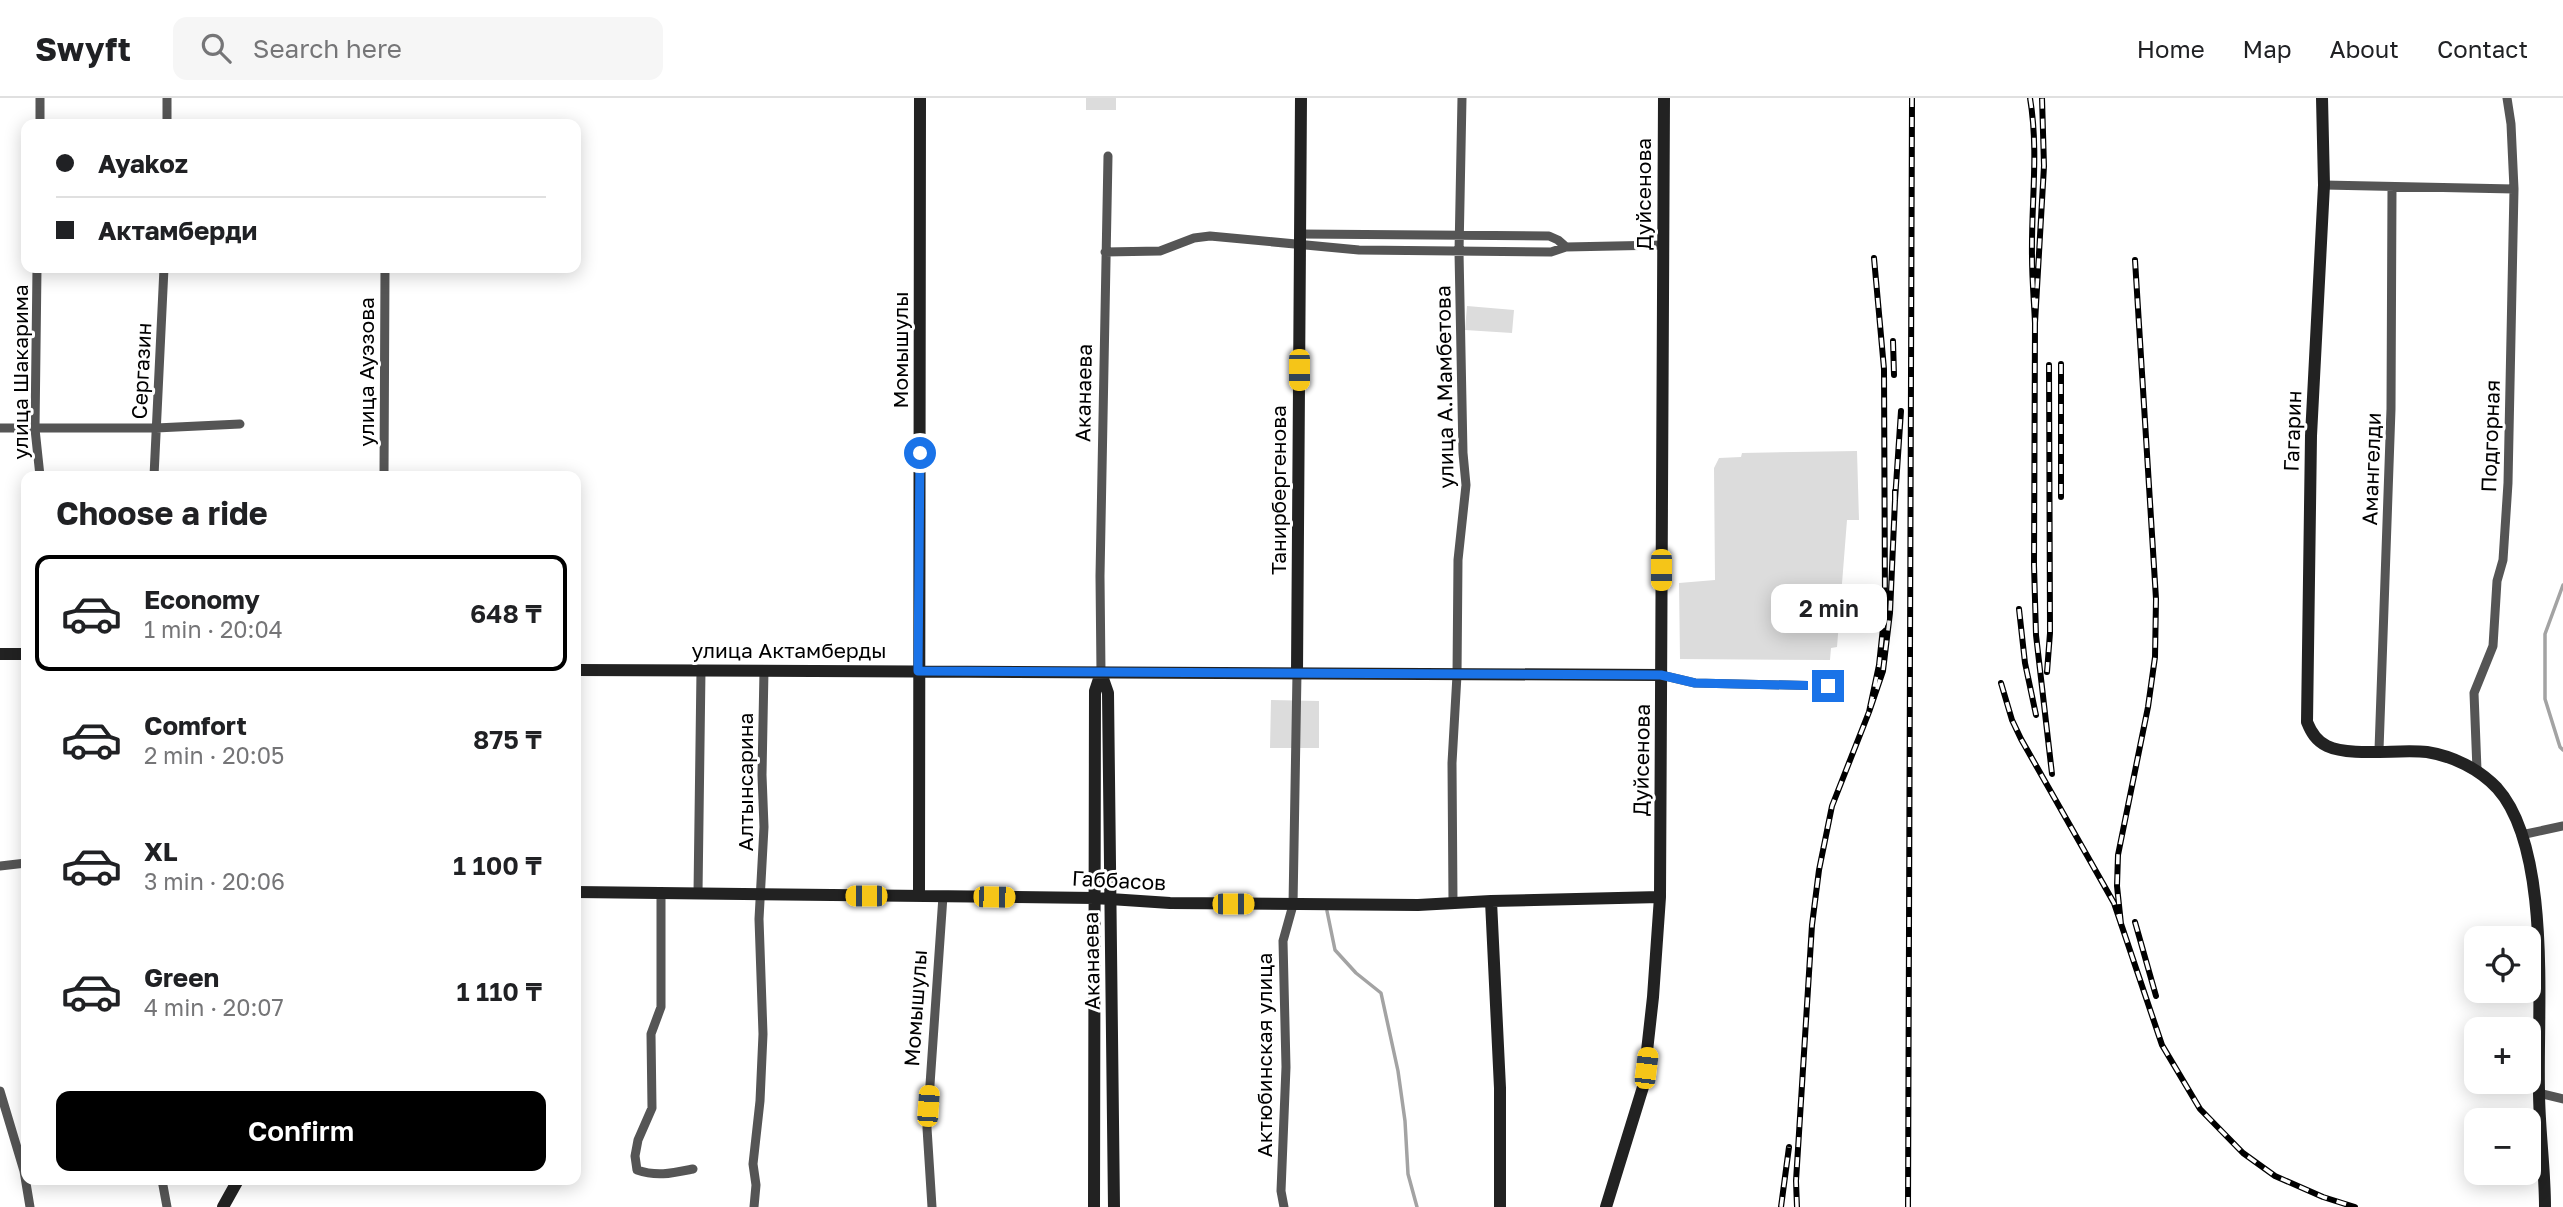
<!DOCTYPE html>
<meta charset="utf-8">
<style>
body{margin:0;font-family:"Golos Text",sans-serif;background:#f6f6f6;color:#202124;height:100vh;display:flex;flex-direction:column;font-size:26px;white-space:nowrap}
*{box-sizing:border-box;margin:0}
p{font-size:23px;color:#757577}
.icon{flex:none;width:38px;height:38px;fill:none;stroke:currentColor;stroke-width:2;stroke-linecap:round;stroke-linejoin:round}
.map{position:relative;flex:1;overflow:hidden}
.panel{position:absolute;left:21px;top:373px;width:560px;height:714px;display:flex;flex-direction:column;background:#fff;border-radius:14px;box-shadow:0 4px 18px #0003}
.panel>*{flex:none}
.banner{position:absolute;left:21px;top:21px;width:560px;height:154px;border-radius:14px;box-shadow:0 4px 18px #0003;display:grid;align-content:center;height:154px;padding:0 35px;background:#fff}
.tools{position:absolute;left:2464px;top:828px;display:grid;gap:14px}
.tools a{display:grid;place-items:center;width:77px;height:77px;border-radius:14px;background:#fff;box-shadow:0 4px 18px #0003;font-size:35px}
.end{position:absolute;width:32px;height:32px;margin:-16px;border:9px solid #1a73e8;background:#fff;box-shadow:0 0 0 4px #fff}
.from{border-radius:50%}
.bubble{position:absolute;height:49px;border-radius:14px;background:#fff;box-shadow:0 4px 18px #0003;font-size:23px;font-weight:600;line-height:49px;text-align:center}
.car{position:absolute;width:21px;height:42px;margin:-21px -10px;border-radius:9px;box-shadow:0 0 5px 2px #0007;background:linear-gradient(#f5c518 24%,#345 0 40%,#f5c518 0 76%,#345 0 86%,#f5c518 0)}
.banner b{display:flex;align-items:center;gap:24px;height:66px;font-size:26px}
.banner b+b{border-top:2px solid #e0e0e0}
.banner i{width:18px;height:18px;background:#202124}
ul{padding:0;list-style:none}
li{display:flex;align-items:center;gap:21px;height:116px;margin:0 14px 10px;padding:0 21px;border:4px solid transparent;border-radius:14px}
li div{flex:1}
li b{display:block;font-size:26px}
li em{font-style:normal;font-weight:600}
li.current{border-color:#000}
li>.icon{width:63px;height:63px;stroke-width:1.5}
h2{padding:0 35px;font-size:32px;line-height:84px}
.button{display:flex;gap:14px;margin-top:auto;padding:14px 35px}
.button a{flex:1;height:80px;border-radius:14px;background:#000;color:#fff;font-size:28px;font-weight:600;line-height:80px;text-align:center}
header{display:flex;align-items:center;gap:42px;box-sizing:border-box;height:98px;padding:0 35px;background:#fff;border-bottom:2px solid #e0e0e0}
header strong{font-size:33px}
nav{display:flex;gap:38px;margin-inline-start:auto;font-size:24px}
.search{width:490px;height:63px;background:#f6f6f6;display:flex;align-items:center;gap:18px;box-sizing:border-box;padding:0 24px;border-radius:14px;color:#757577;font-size:26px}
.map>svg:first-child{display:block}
.green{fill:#dcdcdc}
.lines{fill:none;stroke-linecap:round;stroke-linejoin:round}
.stream{stroke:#a3a3a3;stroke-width:3.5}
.street{stroke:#555;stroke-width:9}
.secondary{stroke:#222;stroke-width:12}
.rail-casing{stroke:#000;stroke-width:6}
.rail{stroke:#fff;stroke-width:3.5;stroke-dasharray:10;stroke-linecap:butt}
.route{stroke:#1a73e8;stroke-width:9}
.labels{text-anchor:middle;stroke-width:6;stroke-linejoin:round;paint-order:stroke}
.street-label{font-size:21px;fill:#000;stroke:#fff}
</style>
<header>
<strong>Swyft</strong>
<div class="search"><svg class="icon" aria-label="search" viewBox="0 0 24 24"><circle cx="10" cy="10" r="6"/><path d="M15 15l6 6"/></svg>Search here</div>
<nav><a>Home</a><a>Map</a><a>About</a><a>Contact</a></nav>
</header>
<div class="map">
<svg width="2563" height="1109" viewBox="0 0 2563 1109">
<rect width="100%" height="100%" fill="#fff"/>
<path class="green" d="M1086,0H1116V12H1086Z
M1467,208L1514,212L1512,235L1465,232Z
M1857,353L1859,422H1847L1837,549L1831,550L1830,562L1680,561L1679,485L1715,482L1714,370L1719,360L1741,359L1742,355Z
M1271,602L1319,603V650H1270Z"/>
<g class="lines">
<path class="stream" d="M2563,487L2545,536V601L2560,649L2563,652
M1327,813L1335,852L1356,875L1381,895L1398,973L1405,1023L1408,1076L1417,1109"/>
<path class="street" d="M40,26V0
M167,26V0
M2324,87L2514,91
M1300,136L1549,138L1558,142L1566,149
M1105,154L1160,153L1194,140L1210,138L1359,152L1551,154L1566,149L1663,147
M37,170L35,331L40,378
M0,330H156L240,326
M154,378L164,170
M384,378L385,170
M1101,575L1100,478L1108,58
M1661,577L1695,585L1828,588
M2379,652L2391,311L2392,90
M2477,672L2474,595L2493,548L2497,483L2503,462L2508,385L2514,91L2511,26L2507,0
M2521,737L2563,728
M0,768L26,765
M661,795V909L651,936L652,1010L638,1042L635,1058L637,1072C657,1079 673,1075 693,1071
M698,795L701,572
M1453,804L1452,665L1457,577L1458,462L1466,387L1463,355L1459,154L1462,0
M0,993L24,1073L30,1109
M2539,995L2563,1001
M162,1082L167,1109
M754,1109L756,1087L753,1066L760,1003L763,936L759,821L764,729L762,677L764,572
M932,1109L927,1030L943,798
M1284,1109L1281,1093L1286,969L1283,843L1293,807L1297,575"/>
<path class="secondary" d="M2322,0L2324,87L2311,338L2307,624C2311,634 2316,643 2327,648C2350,659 2400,651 2427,654C2453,658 2479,671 2497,690C2552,751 2537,913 2539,992C2539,1031 2545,1070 2545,1109
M0,556H26
M576,572L1661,577
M1101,575L1108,595L1114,1109
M1297,575L1301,0
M576,794L1095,800L1170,805L1418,807L1491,803L1660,799
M919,798L920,0
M1491,803L1500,990V1109
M223,1109L238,1082
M1094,1109L1095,593L1101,575
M1606,1109L1643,989L1653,899L1660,799L1664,0"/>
<defs>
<path id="rail" d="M2030,0C2039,54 2031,105 2032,159C2032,181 2034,203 2035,225L2044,68L2042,0
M1874,160L1884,271L1885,511L1879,567L1869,614L1883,573L1890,515L1895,402
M2035,225L2034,467L2036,537L2052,676
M1893,243L1894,277
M2061,266V399
M1895,393V402L1901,313
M2019,511L2025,565L2036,617
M2047,574L2050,535L2049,267
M2001,585L2012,622L2021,641L2114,805L2162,947L2200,1011L2243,1055L2275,1078L2323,1099L2355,1109
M2135,824L2156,898
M2121,826L2117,788L2118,757L2148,609L2155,559L2156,501L2135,162
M1781,1109L1789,1049
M1797,1109L1796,1083L1812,827L1819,772L1832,708L1869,614
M1908,1109L1912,0"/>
</defs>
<use href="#rail" class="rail-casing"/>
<use href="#rail" class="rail"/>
</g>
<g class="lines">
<path class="route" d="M920,355L918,573L1661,577L1695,585L1828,588"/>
</g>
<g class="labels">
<g class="street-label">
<text transform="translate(1644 96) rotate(-90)" y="7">Дуйсенова</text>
<text transform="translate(901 252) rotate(-90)" y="7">Момышулы</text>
<text transform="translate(142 273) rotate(-87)" y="7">Сергазин</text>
<text transform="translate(21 274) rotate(-90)" y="7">улица Шакарима</text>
<text transform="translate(367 274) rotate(-90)" y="7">улица Ауэзова</text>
<text transform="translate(1445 289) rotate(-91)" y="7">улица А.Мамбетова</text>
<text transform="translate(1084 295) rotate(-89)" y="7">Аканаева</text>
<text transform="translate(2293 333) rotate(-88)" y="7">Гагарин</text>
<text transform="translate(2491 338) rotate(-88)" y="7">Подгорная</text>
<text transform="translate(2372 371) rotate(-88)" y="7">Амангелди</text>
<text transform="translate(1279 392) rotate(-90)" y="7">Танирбергенова</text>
<text x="789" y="560">улица Актамберды</text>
<text transform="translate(1642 662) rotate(-89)" y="7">Дуйсенова</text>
<text transform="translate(746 684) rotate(-90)" y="7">Алтынсарина</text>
<text transform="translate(1119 783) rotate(3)" y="7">Габбасов</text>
<text transform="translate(1092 863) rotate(-91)" y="7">Аканаева</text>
<text transform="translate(916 910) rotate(-86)" y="7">Момышулы</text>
<text transform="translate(1265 957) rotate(-90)" y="7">Актюбинская улица</text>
</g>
</g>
</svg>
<div class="tools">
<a><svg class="icon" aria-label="locate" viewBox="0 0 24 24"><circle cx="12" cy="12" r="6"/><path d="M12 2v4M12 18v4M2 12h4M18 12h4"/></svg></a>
<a>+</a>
<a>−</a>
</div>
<i class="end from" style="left:920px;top:355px"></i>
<i class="end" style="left:1828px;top:588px"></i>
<div class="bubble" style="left:1771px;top:486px;width:116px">2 min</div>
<i class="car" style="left:1299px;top:272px;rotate:180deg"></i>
<i class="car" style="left:1661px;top:472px;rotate:180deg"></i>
<i class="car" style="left:866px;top:798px;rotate:270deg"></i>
<i class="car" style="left:994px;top:799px;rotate:91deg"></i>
<i class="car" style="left:1233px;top:806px;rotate:90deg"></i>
<i class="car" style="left:1646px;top:970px;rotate:7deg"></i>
<i class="car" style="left:928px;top:1008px;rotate:4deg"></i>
<div class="banner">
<b><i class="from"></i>Ayakoz</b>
<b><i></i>Актамберди</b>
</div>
<section class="panel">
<h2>Choose a ride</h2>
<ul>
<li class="current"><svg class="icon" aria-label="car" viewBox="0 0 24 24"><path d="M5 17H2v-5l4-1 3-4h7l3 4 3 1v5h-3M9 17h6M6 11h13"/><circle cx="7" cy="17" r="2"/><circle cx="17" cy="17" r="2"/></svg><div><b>Economy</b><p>1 min · 20:04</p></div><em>648 ₸</em></li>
<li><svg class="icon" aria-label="car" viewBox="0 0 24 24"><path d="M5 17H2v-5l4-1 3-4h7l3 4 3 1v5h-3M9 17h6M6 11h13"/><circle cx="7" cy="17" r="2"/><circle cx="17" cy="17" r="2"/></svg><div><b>Comfort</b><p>2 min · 20:05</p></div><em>875 ₸</em></li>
<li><svg class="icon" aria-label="car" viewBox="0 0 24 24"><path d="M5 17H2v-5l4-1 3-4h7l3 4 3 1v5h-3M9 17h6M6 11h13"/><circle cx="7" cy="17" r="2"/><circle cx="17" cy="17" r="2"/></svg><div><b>XL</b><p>3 min · 20:06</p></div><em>1 100 ₸</em></li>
<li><svg class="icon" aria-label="car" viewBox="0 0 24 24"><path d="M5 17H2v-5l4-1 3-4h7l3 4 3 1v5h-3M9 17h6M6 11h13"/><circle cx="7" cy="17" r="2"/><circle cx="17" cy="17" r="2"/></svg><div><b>Green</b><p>4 min · 20:07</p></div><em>1 110 ₸</em></li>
</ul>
<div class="button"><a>Confirm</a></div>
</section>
</div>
